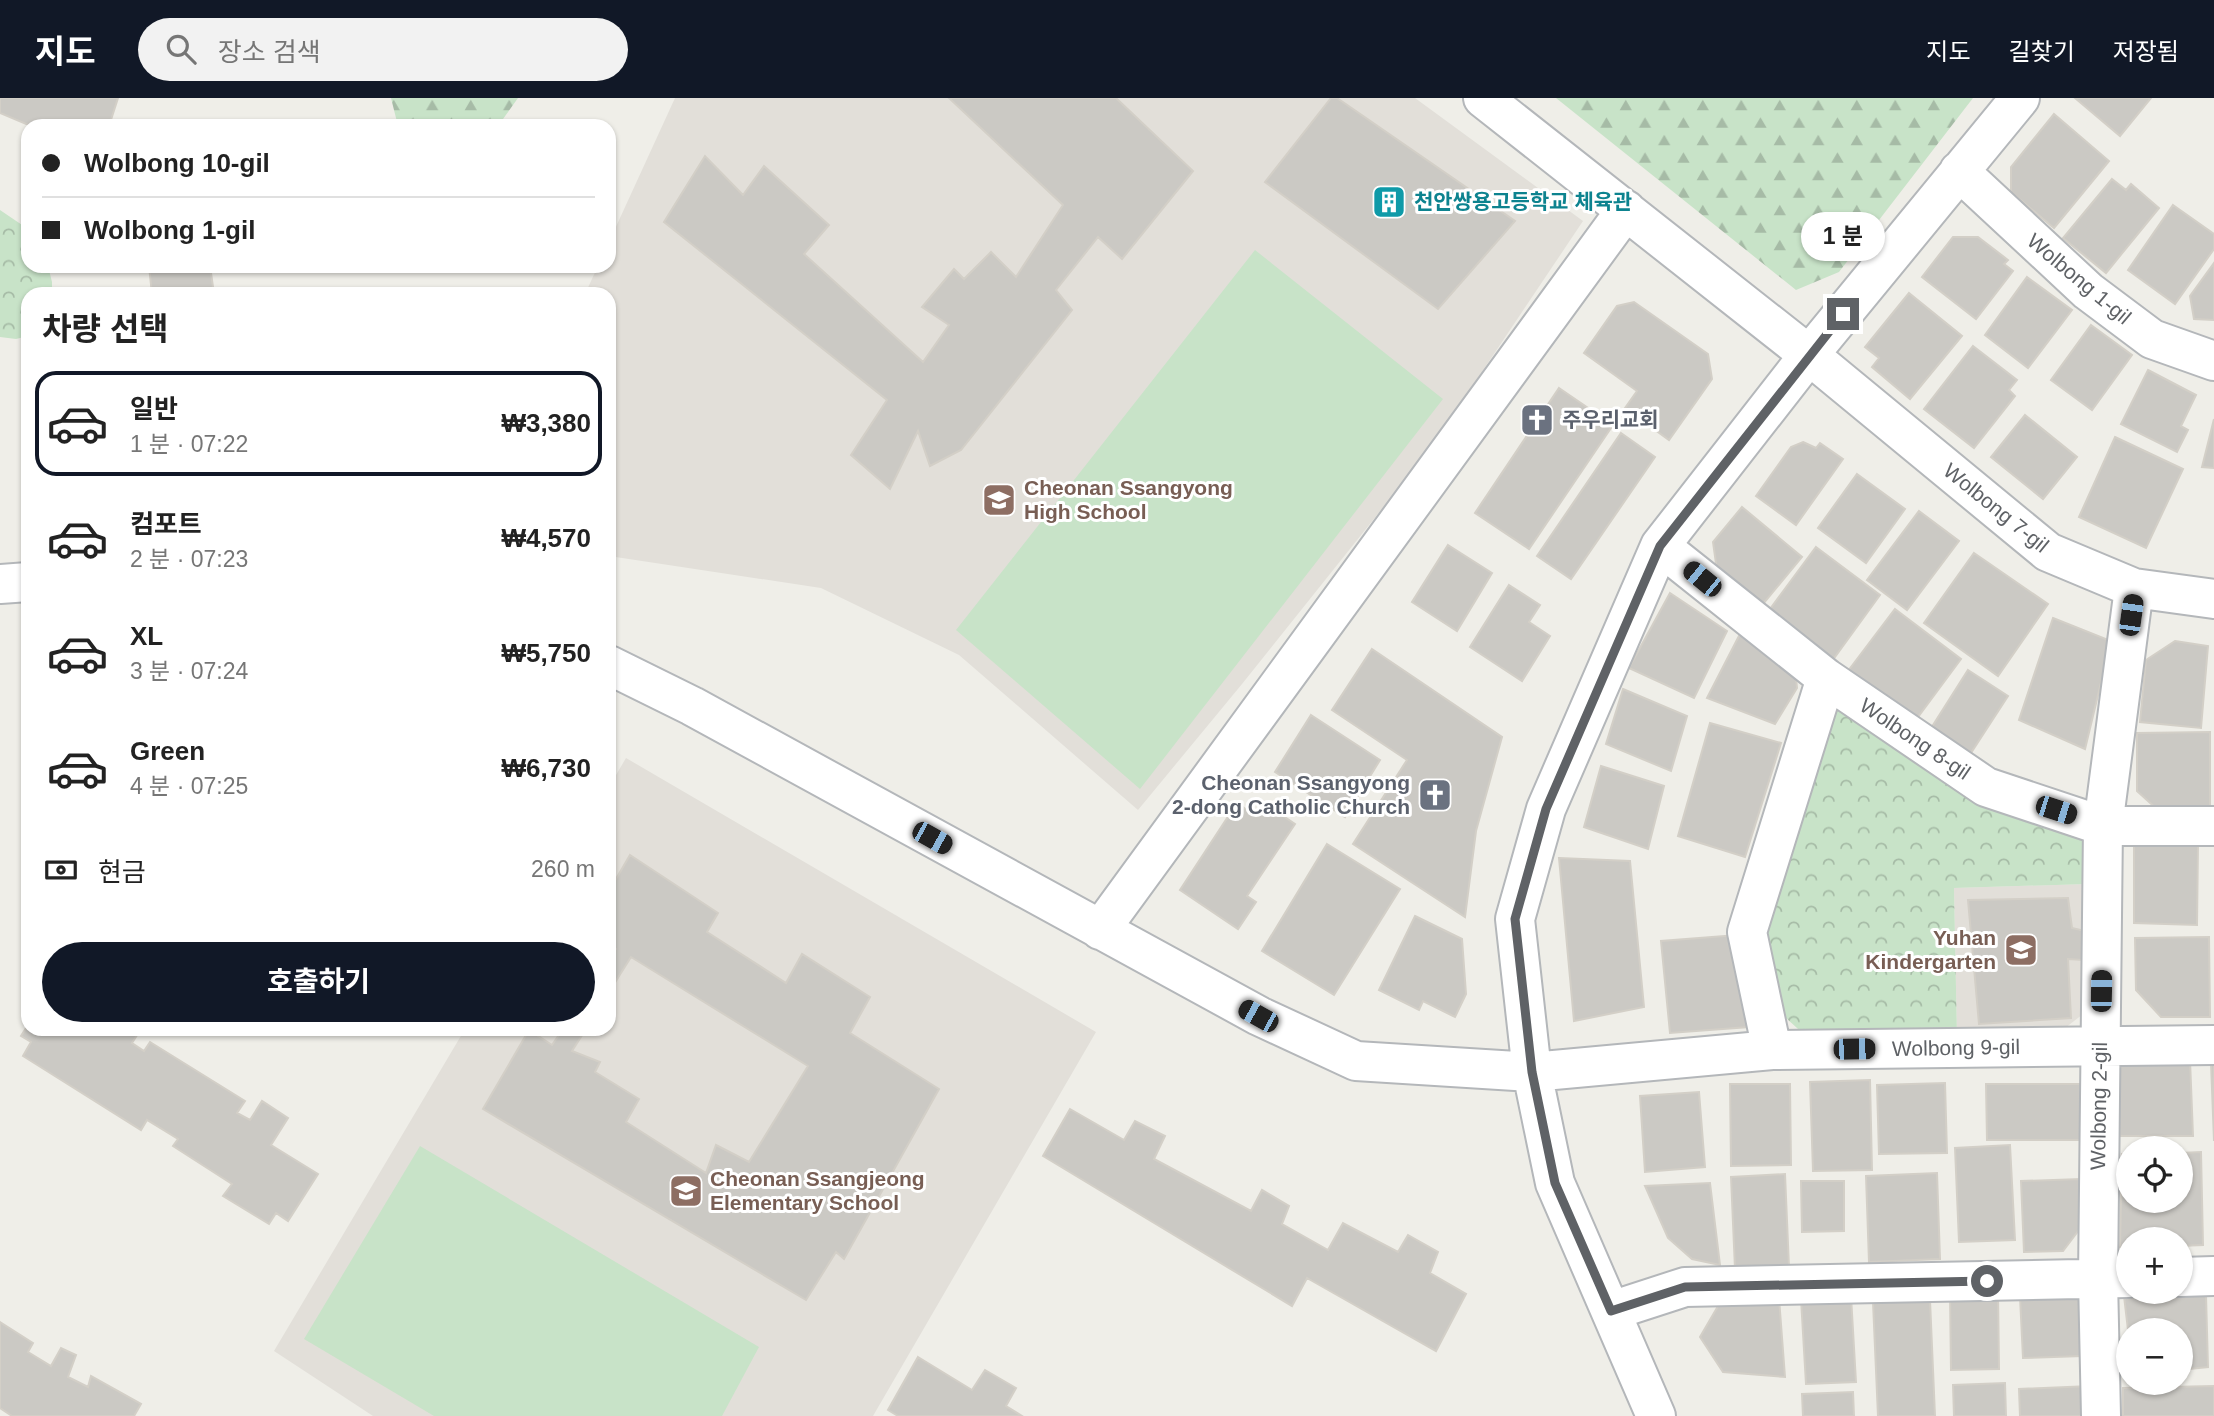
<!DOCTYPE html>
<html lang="ko">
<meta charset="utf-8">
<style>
body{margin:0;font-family:Helvetica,"Noto Sans KR",sans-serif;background:#f2f2f2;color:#222;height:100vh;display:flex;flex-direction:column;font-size:26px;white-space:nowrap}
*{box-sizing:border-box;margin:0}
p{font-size:23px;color:#767676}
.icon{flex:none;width:38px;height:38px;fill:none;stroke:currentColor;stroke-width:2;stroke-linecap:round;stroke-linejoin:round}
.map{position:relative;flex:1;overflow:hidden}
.panel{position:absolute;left:21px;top:189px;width:595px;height:749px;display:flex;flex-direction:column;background:#fff;border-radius:21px;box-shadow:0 2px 5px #0004}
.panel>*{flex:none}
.top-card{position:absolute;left:21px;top:21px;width:595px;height:154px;border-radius:21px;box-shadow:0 2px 5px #0004;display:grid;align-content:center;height:154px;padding:0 21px;background:#fff}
.tools{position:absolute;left:2116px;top:1038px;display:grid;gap:14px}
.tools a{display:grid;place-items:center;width:77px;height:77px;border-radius:50%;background:#fff;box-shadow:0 2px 5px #0004;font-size:35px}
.end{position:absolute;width:32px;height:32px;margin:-16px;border:9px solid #5f6266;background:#fff;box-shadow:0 0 0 4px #fff}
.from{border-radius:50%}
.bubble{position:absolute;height:49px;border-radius:24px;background:#fff;box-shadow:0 2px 5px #0004;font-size:23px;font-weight:700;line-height:49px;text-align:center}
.car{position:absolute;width:21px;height:42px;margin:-21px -10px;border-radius:9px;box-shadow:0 0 5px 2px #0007;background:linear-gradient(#222 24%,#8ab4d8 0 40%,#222 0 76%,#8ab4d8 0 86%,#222 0)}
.top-card b{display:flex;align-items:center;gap:24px;height:66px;font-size:26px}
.top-card b+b{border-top:2px solid #e0e0e0}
.top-card i{width:18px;height:18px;background:#222}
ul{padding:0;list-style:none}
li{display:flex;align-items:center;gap:21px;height:105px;margin:0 14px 10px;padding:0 7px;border:4px solid transparent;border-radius:21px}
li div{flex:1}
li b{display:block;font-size:26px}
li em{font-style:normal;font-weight:700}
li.current{border-color:#111827}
li>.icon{width:63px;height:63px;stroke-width:1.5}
h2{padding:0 21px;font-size:32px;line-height:84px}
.pay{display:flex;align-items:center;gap:18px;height:77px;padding:0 21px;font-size:26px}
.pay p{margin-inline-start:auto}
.button{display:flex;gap:14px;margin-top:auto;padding:14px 21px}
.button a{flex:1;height:80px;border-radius:42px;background:#111827;color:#fff;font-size:28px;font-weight:700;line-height:80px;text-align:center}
header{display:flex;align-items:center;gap:42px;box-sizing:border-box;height:98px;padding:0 35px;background:#111827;color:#fff}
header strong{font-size:33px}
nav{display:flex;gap:38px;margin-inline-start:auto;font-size:24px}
.search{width:490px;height:63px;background:#f2f2f2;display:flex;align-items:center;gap:18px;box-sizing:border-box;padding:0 24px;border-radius:38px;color:#767676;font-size:26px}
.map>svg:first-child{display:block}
.education{fill:#e2dfd9}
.forest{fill:url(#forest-firs)}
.park{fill:url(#park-crowns)}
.pitch{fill:#c8e3c8}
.building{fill:#cbc9c4;stroke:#d3cfc7;stroke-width:2}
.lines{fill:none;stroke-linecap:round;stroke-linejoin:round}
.street-casing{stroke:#b4b7ba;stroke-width:42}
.street{stroke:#fff;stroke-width:38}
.route{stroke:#5f6266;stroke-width:9}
.labels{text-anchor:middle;stroke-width:6;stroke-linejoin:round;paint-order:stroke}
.culture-label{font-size:21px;font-weight:bold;fill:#0d838f;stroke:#fff;text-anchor:start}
.street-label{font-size:21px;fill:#5f6266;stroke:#fff}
.worship-label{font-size:21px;font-weight:bold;fill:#5b616d;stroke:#fff;text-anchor:start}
.education-label{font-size:21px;font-weight:bold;fill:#785e54;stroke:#fff;text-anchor:start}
</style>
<header>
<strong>지도</strong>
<div class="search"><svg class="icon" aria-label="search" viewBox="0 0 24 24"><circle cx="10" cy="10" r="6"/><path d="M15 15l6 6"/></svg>장소 검색</div>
<nav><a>지도</a><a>길찾기</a><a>저장됨</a></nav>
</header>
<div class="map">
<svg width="2214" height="1318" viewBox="0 0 2214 1318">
<defs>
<pattern id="forest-firs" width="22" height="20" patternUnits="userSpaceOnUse" patternTransform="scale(1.75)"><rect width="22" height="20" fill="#c8e3c8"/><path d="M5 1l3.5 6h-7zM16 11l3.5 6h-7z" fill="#a6bba6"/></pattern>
<pattern id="park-crowns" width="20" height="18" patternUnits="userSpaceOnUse" patternTransform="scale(1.75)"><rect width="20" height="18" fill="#c8e3c8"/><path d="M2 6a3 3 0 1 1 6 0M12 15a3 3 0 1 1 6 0" fill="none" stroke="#a6bba6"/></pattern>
</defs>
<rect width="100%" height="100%" fill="#efeee8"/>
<path class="education" d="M675,0H1415L1583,123L1433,347L1242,586L1138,712L959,557L821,490L609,458V196H585L598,168H609V144Z
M626,660L1096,934L873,1318H373L274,1253L465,931H609V689Z
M2088,786L2087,913L2065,930L1957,938L1954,790Z"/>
<path class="forest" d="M391,0H518L498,28H398Z
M1556,0H1973L1839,174L1796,192Z"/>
<path class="park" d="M0,112L28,131V168H48L52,184V196H28V238L16,241L0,239Z
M1842,606L2090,732L2088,786L1954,790L1957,938L1808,940L1775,910L1758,834L1830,610Z"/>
<path class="pitch" d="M1255,152L1443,301L1140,691L956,532Z
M420,1048L759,1249L722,1318H434L304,1241Z"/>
<path class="building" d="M0,0H118L109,28H31L0,15Z
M949,0H1116L1193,73L1122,161L1098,139L1056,192L1072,212L961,352L930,368L918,333L890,391L851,357L887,302L664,124L705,58L743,97L764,68L829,127L804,156L923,264L949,227L922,209L954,171L964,181L991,154L1016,179L1063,107Z
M1331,0H1337L1515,123L1438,211L1265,84Z
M2075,0H2151L2120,38Z
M2054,16L2109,63L2054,130L2011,94V69Z
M2112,81L2126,92L2131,86L2159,110L2106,175L2063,140Z
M2173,107L2214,136V151L2175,206L2128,172Z
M1953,139H1978L2008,162L2004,166L2013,173L1976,221L1922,179Z
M2214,165V222L2194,221L2190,198Z
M149,168H212H210L214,196H152Z
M2027,179L2072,212L2028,270L1985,237Z
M1909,195L1962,238L1910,301L1872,269L1879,260L1865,249Z
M1634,204L1708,256L1712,281L1669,342L1625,310L1637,293L1584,255L1617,208Z
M2091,227L2132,257L2092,312L2051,282Z
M1973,248L2017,282L2009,292L2015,298L1974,350L1924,311Z
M2148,272L2196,297L2181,328L2188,332L2177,354L2121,326Z
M1559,290L1613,327L1529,451L1475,415Z
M2025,317L2077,359L2043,401L1991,359Z
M2214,321V370L2202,369Z
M1621,335L1655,359L1571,481L1537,458Z
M2115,339L2183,371L2146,450L2079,419Z
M1803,344L1816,350L1820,345L1843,361L1796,427L1756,398L1791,349Z
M1857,376L1905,411L1866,465L1818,430Z
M1742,409L1802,459L1758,512L1718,480L1713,444Z
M1919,413L1959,443L1907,512L1867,482Z
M1448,447L1492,475L1457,533L1412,504Z
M1816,449L1880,497L1832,563L1767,515Z
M1974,455L2048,506L1998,578L1924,525Z
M1509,487L1540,507L1529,524L1550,538L1522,583L1470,549Z
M1670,495L1727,533L1694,600L1629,570Z
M1895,511L1961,561L1915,623L1848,573Z
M2053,520L2111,543L2085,651L2019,622Z
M1741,534L1795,570L1797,590L1775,626L1707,600Z
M2175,543L2208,548L2201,630L2140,624L2146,562Z
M1372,551L1502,639L1476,733L1465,819L1353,746L1407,662L1332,612Z
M1968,572L2008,598L1967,661L1928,635Z
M1623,591L1687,618L1671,673L1606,646Z
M1311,617L1380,662L1345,719L1275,674Z
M1710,625L1781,645L1745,759L1678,738Z
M2210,634V713H2159L2137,693V635Z
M1601,668L1664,688L1648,751L1584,729Z
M1237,705L1256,718L1264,705L1295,726L1247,798L1256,804L1238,831L1180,792Z
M2134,745L2198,746L2197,827L2134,825Z
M1327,746L1400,791L1334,897L1262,853Z
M630,757L718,815L707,834L786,885L802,856L870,899L850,935L939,991L844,1161L836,1154L806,1202L483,1011L529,932L552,947L563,931H586L572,953L600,964L595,974L639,1001L626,1024L706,1075L716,1047L749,1064L808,968L631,859L609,894V861L616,851L609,846V793Z
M1559,760L1630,763L1644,909L1574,923Z
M2068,800L2072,830L2085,833L2083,862L2068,861L2071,920L1979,926L1968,802Z
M1415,818L1462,841L1466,896L1455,919L1423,903L1419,912L1379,892Z
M1737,837L1749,929L1670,935L1661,843Z
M2209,839L2210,919H2161L2136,892L2135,840Z
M28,927V931H141L132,945L144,953L150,944L245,1003L237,1015L250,1022L262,1003L288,1020L271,1047L318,1076L288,1123L276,1115L269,1126L223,1098L232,1086L173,1048L178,1041L147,1022L141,1032L23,958L31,944L21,938Z
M2118,961L2190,962L2193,1038H2120Z
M2214,964V1043L2211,965Z
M1870,982L1872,1072L1813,1073L1810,984Z
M1945,985L1947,1055L1879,1056L1877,987Z
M1730,986H1790L1791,1067L1731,1068Z
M1986,986H2080V1042H1987Z
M1699,994L1705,1069L1645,1074L1640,998Z
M1070,1011L1124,1042L1135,1023L1165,1038L1154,1061L1251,1113L1262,1092L1289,1108L1282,1126L1328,1152L1343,1125L1398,1154L1408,1137L1438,1154L1430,1175L1466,1196L1436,1253L1307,1180L1292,1208L1043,1058Z
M2010,1047L2015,1142L1959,1144L1955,1050Z
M2201,1054L2203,1147L2180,1148V1141H2128V1149H2120L2122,1056H2128V1102H2180V1055Z
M1937,1075L1940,1161L1869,1164L1866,1078Z
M1785,1076L1789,1169L1735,1171L1731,1079Z
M2081,1081L2082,1128L2063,1153L2024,1154L2021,1083Z
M1801,1083H1844V1133L1802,1134Z
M1710,1085L1720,1167L1692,1161L1668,1140L1645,1088Z
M1998,1194L1999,1271L1951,1272L1950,1195Z
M2080,1196L2082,1258L2023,1260L2020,1199Z
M2206,1197L2208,1269L2180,1272V1232H2128L2124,1198Z
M1851,1198L1856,1284L1806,1286L1801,1201Z
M1779,1200L1785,1279L1723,1274L1700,1239L1721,1203Z
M1930,1202L1935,1318H1878L1873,1204Z
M0,1224L33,1245L28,1254L51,1268L61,1250L76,1257L68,1279L88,1289L91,1278L141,1306L134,1318H12L0,1310Z
M918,1259L972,1292L985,1272L1016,1290L1006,1308L1022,1318H898L888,1312Z
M2005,1285L2006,1318H1954L1953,1287Z
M2090,1288L2091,1318H2020L2019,1291Z
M2214,1288V1318H2123V1290Z
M1853,1294L1854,1318H1803L1802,1296Z"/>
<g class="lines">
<defs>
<path id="street" d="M1483,0L1809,257L2048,454L2134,490L2214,501
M1959,73L2088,193L2152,241L2214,263
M1660,448L1826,580L1986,689L2103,728H2214
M0,486L28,484
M609,567L692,608L1259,918L1356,963L1532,974L1772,952L2214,947
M1100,832L1626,112
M1772,952L1747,834L1826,580
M2180,1179L2214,1178
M1611,1213L1685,1189L2128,1180
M1656,1318L1555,1085L1532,974L1515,821L1546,711L1660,448L1809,257L2020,0
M2101,1318L2098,1181L2103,728L2134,490"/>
</defs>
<use href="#street" class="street-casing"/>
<use href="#street" class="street"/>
</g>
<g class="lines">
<path class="route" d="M1843,216L1660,448L1546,711L1515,821L1532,974L1555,1085L1611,1213L1685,1189L1987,1183"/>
</g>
<defs>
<symbol id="building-square" viewBox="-11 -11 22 22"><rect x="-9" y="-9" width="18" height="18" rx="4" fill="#0f9aa8" stroke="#fff"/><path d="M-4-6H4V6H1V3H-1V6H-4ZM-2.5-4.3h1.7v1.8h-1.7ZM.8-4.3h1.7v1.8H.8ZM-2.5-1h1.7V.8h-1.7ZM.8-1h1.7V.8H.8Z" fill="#fff"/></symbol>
<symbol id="church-square" viewBox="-11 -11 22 22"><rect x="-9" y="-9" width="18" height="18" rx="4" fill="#6b7280" stroke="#fff"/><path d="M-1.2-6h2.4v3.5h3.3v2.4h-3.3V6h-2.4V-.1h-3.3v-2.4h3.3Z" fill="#fff"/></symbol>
<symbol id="school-square" viewBox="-11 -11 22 22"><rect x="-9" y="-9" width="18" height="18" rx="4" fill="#8d6e63" stroke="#fff"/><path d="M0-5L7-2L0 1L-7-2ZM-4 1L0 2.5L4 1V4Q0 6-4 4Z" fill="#fff"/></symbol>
</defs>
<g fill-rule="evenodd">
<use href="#building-square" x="1370" y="85" width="38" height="38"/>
<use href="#church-square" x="1518" y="303" width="38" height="38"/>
<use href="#school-square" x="980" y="383" width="38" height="38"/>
<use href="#church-square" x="1416" y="678" width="38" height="38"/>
<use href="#school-square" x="2002" y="833" width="38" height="38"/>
<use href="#school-square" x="667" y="1074" width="38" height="38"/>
</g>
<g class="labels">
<g class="culture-label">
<text x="1414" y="111">천안쌍용고등학교 체육관</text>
</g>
<g class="street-label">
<text transform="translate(2079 181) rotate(40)" y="7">Wolbong 1-gil</text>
<text transform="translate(1996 410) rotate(39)" y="7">Wolbong 7-gil</text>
<text transform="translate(1915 641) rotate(34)" y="7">Wolbong 8-gil</text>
<text transform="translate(1956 950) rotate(-1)" y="7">Wolbong 9-gil</text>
<text transform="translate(2099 1008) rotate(-89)" y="7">Wolbong 2-gil</text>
</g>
<g class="worship-label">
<text x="1562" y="329">주우리교회</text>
<text x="1410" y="692" text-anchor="end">Cheonan Ssangyong<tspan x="1410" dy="24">2-dong Catholic Church</tspan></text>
</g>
<g class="education-label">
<text x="1024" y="397">Cheonan Ssangyong<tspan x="1024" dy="24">High School</tspan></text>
<text x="1996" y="847" text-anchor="end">Yuhan<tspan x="1996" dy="24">Kindergarten</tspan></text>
<text x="710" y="1088">Cheonan Ssangjeong<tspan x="710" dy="24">Elementary School</tspan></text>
</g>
</g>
</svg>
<div class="tools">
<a><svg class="icon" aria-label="locate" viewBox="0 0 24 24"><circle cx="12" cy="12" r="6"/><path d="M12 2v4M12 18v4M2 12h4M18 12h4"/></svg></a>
<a>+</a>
<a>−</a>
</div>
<i class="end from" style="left:1987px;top:1183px"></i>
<i class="end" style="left:1843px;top:216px"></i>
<div class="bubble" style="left:1801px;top:114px;width:84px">1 분</div>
<i class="car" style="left:1702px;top:481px;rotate:309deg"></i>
<i class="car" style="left:2131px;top:517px;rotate:8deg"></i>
<i class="car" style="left:2056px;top:712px;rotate:108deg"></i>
<i class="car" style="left:932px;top:740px;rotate:119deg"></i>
<i class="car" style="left:2101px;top:893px;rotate:1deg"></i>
<i class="car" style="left:1258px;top:918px;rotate:299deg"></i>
<i class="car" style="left:1854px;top:951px;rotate:89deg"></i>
<div class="top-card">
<b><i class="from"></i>Wolbong 10-gil</b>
<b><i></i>Wolbong 1-gil</b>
</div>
<section class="panel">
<h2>차량 선택</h2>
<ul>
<li class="current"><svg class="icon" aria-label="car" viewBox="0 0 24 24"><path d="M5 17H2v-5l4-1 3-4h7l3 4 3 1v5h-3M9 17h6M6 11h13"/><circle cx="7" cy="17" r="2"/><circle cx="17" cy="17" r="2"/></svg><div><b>일반</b><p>1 분 · 07:22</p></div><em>₩3,380</em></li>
<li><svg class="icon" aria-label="car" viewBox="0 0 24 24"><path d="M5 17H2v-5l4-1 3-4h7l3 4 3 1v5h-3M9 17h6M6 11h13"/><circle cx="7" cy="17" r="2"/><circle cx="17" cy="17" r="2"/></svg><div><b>컴포트</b><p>2 분 · 07:23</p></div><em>₩4,570</em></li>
<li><svg class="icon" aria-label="car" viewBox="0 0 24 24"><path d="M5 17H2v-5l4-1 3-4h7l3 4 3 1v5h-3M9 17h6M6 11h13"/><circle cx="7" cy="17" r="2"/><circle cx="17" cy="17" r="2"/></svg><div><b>XL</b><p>3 분 · 07:24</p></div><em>₩5,750</em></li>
<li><svg class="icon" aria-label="car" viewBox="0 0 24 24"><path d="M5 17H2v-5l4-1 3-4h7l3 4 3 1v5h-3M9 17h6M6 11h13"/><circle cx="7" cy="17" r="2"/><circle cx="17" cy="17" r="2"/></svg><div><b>Green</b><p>4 분 · 07:25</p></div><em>₩6,730</em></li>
</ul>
<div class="pay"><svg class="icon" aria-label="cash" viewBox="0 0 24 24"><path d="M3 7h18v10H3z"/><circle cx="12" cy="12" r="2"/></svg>현금<p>260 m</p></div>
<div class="button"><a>호출하기</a></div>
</section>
</div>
